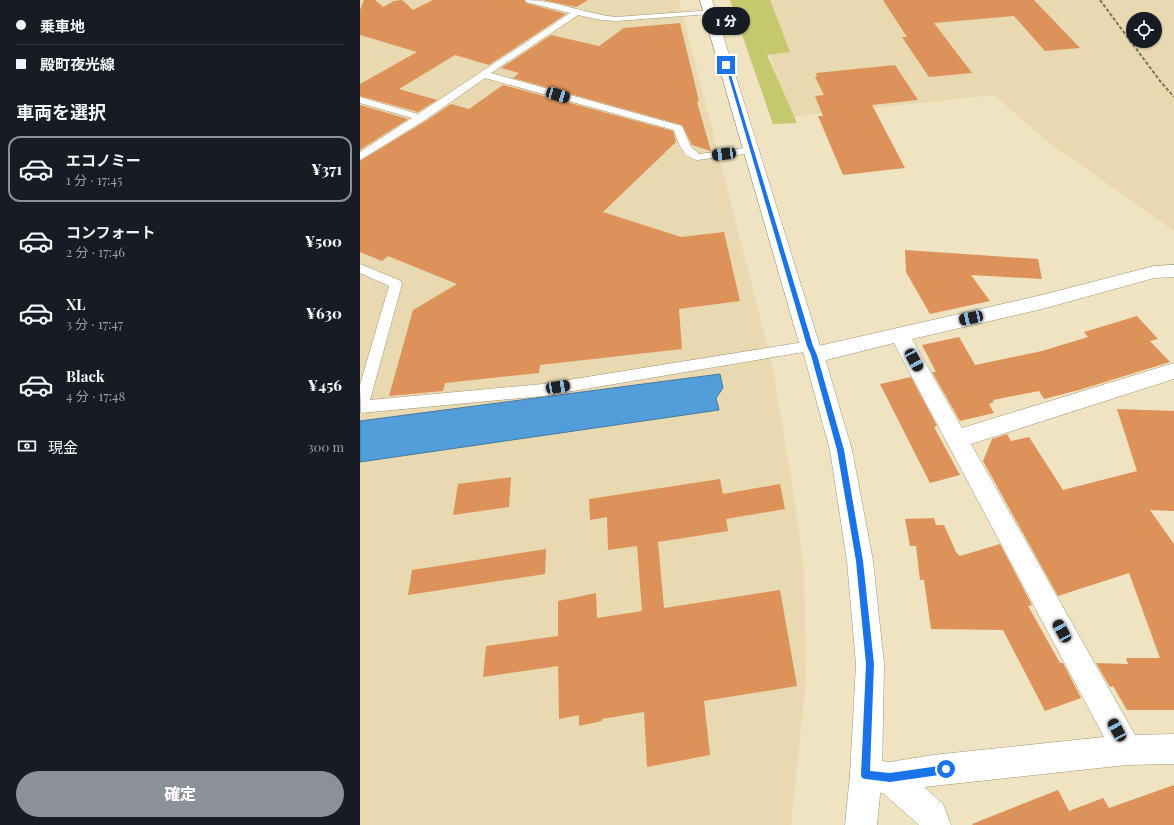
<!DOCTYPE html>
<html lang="ja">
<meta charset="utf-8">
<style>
body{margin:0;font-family:"Playfair Display","Noto Sans JP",serif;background:#20242c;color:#f1f3f6;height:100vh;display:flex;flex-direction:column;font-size:15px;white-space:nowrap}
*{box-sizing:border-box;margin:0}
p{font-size:13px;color:#9ea1a6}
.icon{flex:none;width:22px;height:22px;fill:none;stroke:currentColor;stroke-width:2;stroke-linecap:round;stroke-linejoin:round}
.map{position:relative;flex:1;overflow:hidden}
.side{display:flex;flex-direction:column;background:#171b24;width:360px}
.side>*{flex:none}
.banner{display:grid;align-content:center;height:88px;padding:0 16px;background:#171b24}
.controls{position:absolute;left:766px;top:12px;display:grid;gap:8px}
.controls a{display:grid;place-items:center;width:36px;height:36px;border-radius:50%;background:#171b24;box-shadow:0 1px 3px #0004;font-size:20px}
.end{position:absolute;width:18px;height:18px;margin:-9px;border:5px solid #1a73e8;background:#fff;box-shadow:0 0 0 2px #fff}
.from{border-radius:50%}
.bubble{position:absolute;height:28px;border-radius:14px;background:#171b24;box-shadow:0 1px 3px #0004;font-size:13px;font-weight:800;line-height:28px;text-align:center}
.car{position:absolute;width:12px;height:24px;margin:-12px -6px;border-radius:5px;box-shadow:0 0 3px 1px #0007;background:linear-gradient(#222 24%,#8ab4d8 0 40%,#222 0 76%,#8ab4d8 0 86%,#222 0)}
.banner b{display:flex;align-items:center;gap:14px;height:38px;font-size:15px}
.banner b+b{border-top:1px solid #363941}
.banner i{width:10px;height:10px;background:#f1f3f6}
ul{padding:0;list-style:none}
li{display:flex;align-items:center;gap:12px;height:66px;margin:0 8px 6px;padding:0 8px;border:2px solid transparent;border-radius:12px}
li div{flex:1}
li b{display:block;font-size:15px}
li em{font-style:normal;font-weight:800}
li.on{border-color:#8c9099}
li>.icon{width:36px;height:36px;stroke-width:1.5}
h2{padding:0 16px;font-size:18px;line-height:48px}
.pay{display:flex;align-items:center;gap:10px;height:44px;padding:0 16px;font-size:15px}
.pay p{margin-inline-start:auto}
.cta{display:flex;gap:8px;margin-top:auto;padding:8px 16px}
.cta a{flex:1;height:46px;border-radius:24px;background:#8c9099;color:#fff;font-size:16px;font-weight:800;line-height:46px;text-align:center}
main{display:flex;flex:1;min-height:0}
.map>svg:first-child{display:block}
.built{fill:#e8d9b1;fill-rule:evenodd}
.green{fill:#c5c86d}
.water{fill:#519eda;stroke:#44799f}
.building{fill:#dd9259}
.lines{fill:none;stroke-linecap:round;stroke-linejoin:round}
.service-casing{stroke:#a29677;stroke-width:1}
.minor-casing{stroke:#a29677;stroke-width:1}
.tertiary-casing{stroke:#a29677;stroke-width:1}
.service{fill:#fff;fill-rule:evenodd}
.minor{fill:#fff;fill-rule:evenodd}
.tertiary{fill:#fff;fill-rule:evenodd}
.rail{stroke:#7a725d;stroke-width:2;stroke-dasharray:3.5 2;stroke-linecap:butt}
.route{fill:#1a73e8}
</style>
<main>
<section class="side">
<div class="banner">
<b><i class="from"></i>乗車地</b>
<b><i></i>殿町夜光線</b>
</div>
<h2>車両を選択</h2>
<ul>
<li class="on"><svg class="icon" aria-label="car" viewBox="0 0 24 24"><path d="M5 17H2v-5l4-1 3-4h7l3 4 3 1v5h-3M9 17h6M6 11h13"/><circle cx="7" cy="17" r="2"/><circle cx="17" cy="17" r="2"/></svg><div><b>エコノミー</b><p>1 分 · 17:45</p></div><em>¥371</em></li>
<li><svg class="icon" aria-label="car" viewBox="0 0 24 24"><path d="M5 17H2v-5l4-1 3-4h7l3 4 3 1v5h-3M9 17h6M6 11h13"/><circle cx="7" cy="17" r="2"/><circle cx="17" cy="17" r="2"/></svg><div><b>コンフォート</b><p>2 分 · 17:46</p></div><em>¥500</em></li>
<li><svg class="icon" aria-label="car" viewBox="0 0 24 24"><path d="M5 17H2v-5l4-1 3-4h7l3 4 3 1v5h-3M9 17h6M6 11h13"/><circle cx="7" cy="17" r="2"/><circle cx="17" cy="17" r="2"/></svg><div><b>XL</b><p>3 分 · 17:47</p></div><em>¥630</em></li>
<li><svg class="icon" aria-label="car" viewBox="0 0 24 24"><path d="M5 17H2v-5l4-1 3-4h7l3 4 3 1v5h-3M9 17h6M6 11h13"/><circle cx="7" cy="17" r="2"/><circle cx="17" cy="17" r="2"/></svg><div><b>Black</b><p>4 分 · 17:48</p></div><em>¥456</em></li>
</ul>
<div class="pay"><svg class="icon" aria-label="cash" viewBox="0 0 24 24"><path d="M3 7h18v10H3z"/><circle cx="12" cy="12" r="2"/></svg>現金<p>300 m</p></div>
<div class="cta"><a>確定</a></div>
</section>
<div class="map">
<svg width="814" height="825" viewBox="0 0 814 825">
<rect width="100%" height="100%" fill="#f0e3c2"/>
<path class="built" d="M0,0H319L412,364L433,489L444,573L446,678L431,825H0V462L359,410L356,398L360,374L0,421Z
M393,0H814V231L687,141L660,118L635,95L429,117ZM773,19H795V41H773Z"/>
<path class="green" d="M370,0H410L430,52L407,55L437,123L413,124Z"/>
<path class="water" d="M360,374L363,388L356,398L359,410L0,462V421Z"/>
<path class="building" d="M4,0H15L23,7L34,1L42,0L53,10L73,0H164L166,3L206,14L129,65L95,55L39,89L77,100L58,112L0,96V84L57,52L0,35V10Z
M183,0H228L216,7Z
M523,0H674L720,48L685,51L654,16L574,23L612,73L569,77L542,37H547Z
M320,23L339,101L337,102L351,151L332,145L322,125L153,78L159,73L141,68L191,35L239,46L264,28Z
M535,65L558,100L512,105L545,168L483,175L458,116H463L455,96L464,95L455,77L457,76L456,73Z
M143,85L313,131L316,142L243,212L321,237L364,232L380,301L319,309L322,349L180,365L179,373L85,383L83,391L29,396L53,310L97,284L28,256L22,261L0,252V161L66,121L91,104L109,109Z
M0,105L48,119L0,150Z
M545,250L678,259L682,279L611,275L630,301L570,314L546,272Z
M777,316L798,339L790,341L810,362L719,390L684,399L679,391L633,400L634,402L629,404L634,413L600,421L572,372H576L562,345L599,337L615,365L682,351L728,337L724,332Z
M551,377L577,426L574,427L600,475L570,483L520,384Z
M757,409L814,411V511L790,510L814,544V710H767L753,686L750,687L736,663L768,664L766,658H800L769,573L698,596L623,461L632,439L647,434L651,441L669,437L703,490L777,471Z
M151,477L149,507L93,515L98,484Z
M360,479L363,494L420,484L425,509L366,519L368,531L298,542L304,608L420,590L437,686L344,701L350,755L287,767L284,712L242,719V721L219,726V715L199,719L198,666L123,677L126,646L198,636V601L236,593L237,618L282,611L277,546L248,550L247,517L230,520L229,499Z
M574,518L576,525H584L596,552L600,556L640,544L672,605L668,606L700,663H703L721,698L685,711L643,630L571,629L564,580H560L556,546H550L545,519Z
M186,549L185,574L48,595L52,570Z
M814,785V825H613L612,824L698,790L709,811L743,798L749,808Z"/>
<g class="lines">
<defs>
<path id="service" d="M165,0C196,0 225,14 256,17L353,10L354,12L350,14L256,21L241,20L218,15L131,73L322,126L331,147L339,154L392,147L397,150L392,153L337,160C322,156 318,143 314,130L125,78L65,120L0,160V152L52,118L0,103V97L58,114L210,13L166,2Z
M0,264L41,281L42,284L10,400L183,384L450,341L455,342L457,346L455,350L450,351L183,396L1,413L0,385L29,286L0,273Z"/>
<path id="minor" d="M814,265V277L794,278L682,309L552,339L602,428L814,363V379L611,444L775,735L814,734V764L767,765L564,787L583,804L591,825H559L523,793L506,791L495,786L490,775L495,764L506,759L530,762L573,755L744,737L534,343L454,363L447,361L444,355L447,349L454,347L682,295L794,266Z"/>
<path id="tertiary" d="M340,0H352L460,346L464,355L492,450L513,561L524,664L522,775L517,825H485L490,775L496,664L487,561L470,450L444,355L440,346Z"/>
</defs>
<use href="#service" class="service-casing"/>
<use href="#minor" class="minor-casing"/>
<use href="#tertiary" class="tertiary-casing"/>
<use href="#service" class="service"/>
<use href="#minor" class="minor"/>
<use href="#tertiary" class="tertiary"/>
<path class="rail" d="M740,0L800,81L814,97"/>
</g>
<path class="route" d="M365,64L368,65L453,346L457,355L484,450L503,561L514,664L510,771L530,773L586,765L589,766L591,769L589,773L586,774L530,782L506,779L502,778L501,775L506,664L496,561L477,450L451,355L447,346Z"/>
</svg>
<div class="controls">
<a><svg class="icon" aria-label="locate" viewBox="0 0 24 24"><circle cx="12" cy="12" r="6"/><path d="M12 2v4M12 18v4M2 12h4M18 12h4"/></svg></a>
</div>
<i class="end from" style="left:586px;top:769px"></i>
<i class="end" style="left:366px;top:65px"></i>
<div class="bubble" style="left:342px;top:7px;width:48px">1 分</div>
<i class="car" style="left:198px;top:95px;rotate:106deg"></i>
<i class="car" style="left:364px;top:154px;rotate:263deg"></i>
<i class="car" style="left:611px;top:318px;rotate:258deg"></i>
<i class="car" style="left:554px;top:360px;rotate:151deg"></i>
<i class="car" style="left:198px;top:387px;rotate:81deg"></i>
<i class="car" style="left:702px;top:631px;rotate:331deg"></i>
<i class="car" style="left:757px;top:730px;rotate:331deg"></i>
</div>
</main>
